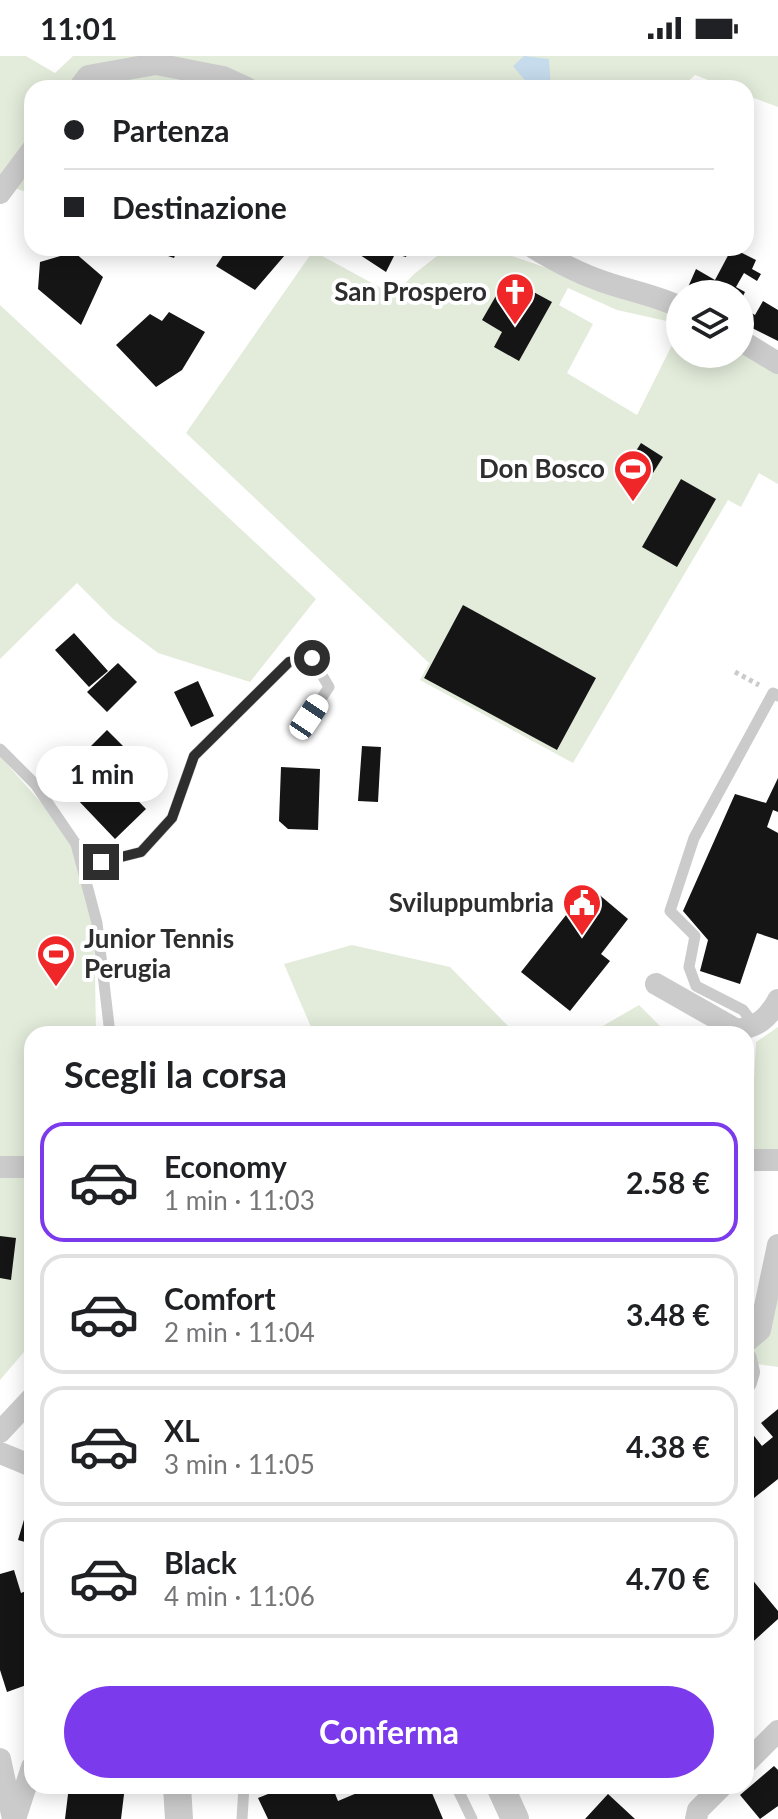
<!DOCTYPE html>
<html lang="it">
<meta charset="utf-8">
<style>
body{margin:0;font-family:Lato,sans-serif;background:#f2f2f2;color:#202124;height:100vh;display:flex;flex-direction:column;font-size:30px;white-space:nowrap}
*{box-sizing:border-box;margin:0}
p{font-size:26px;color:#757577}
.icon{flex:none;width:44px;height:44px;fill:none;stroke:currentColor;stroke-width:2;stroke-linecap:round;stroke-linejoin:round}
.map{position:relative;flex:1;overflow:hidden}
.drawer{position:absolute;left:24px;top:970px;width:730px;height:768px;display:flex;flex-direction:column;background:#fff;border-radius:24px;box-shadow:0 4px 20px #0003}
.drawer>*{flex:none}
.top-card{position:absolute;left:24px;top:24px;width:730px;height:176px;border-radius:24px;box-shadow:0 4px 20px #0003;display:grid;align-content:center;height:176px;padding:0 40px;background:#fff}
.fabs{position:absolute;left:666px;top:224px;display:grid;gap:16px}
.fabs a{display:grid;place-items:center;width:88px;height:88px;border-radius:50%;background:#fff;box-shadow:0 4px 20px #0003;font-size:40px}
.end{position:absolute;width:36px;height:36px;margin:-18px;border:10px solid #2e2e2e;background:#fff;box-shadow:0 0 0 4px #fff}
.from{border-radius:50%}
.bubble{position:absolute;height:56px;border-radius:28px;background:#fff;box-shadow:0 4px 20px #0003;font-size:26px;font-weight:700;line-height:56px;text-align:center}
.car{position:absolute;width:24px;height:48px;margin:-24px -12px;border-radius:10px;box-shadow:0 0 6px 2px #0007;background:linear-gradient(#fff 24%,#345 0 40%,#fff 0 76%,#345 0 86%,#fff 0)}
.top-card b{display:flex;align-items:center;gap:28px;height:76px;font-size:30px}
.top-card b+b{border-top:2px solid #e0e0e0}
.top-card i{width:20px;height:20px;background:#202124}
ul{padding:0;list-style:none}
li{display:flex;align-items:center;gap:24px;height:120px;margin:0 16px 12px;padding:0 24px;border:4px solid #e0e0e0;border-radius:24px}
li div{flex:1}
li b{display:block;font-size:30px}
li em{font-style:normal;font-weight:700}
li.active{border-color:#7c3aed}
li>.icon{width:72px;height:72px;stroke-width:1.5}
h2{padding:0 40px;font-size:36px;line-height:96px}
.primary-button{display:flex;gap:16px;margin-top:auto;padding:16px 40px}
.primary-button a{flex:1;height:92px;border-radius:48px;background:#7c3aed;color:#fff;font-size:32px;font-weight:700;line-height:92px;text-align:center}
.status{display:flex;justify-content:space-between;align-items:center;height:56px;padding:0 40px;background:#fff;direction:ltr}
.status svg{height:22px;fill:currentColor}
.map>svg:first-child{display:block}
.green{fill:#e3ecdb;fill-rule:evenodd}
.water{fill:#c6dced}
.building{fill:#151515}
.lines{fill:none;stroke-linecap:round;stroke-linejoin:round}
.path{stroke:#cbcbcb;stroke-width:5;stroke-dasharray:4 4;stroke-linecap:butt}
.service{stroke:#cbcbcb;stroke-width:11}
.minor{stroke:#cbcbcb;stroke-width:22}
.tertiary{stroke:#cbcbcb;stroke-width:28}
.route{stroke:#2e2e2e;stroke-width:10}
.labels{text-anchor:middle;stroke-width:8;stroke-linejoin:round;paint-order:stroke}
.poi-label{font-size:26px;font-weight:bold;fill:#2e2e2e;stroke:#fff;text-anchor:end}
</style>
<div class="status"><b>11:01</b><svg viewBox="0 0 49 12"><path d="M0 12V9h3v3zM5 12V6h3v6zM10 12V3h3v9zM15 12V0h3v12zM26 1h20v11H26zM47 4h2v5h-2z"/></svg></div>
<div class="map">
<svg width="778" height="1763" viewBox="0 0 778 1763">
<rect width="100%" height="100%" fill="#fff"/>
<path class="green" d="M0,0H26L55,17L73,0H778V51L746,39V32H729L695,19L681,32H32V138L0,127Z
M488,192L680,257V268L617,254L568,232L559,249L593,268L567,317L637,359L680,273V298H740V292L778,316V428L759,417L741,451L728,444L573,707L420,624L429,607L186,377L313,195L394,239L414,218L441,197ZM497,238L518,249L494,291L502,276L483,264ZM464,550L596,622L557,694L424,621Z
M0,249L316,543L250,626L158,597L113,563L77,527L0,603Z
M0,700L68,777L94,853L96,978H32V1105H0Z
M352,889L450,911L516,978H314L284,908Z
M639,949L664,974L654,978H589Z
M778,971V1096H746V1063H752L756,986Z
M0,1122H32V1247L24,1296L0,1324Z
M778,1219V1311L756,1308L752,1288Z"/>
<path class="water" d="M524,0L549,3L551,32H523L527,27L513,10Z"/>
<path class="building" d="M144,192H178L174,202Z
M228,192H291L255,234L216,210Z
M361,192H410L406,201L395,198L386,216L357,197Z
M732,192L756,204L752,213L761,218L757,225L744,217L736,231L745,236L740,246V238H685L696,213L715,224Z
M74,196L103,221L81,269L38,233L40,206Z
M528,233L552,246L519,305L494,291L502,276L482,264L497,238L518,249Z
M763,245L778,254V285L740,266V251L755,259Z
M169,256L205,276L182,314L156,331L116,289L150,258L162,265Z
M641,387L663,401L653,417L631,403Z
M681,423L716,443L677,511L642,491Z
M463,549L596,622L557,694L424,622Z
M74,577L108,615L89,631L55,594Z
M118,607L137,626L107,656L87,636Z
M198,625L214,660L191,671L174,636Z
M107,674L137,704L121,720L91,690Z
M362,690L381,691L378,746L358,745Z
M87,692L146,753L115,783L56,721Z
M281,711L320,713L318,774L288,773L279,765Z
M778,722V756L773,754L767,771L778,777V884L757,877L740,928L700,915L708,884L683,855L735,738L766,747Z
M589,830L628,863L601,898L610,905L570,955L521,916Z
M251,970L307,974V978H251Z
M0,1180L16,1182L11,1224L0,1222Z
M778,1353V1423L754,1442L746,1432V1380L751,1376L762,1390L773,1381L761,1367Z
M31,1440H32V1488L18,1484Z
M14,1514L21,1537L31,1533L32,1536V1627L7,1636L0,1614V1518Z
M746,1516L778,1555V1563L746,1592Z
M774,1710L778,1714V1750L760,1763L740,1739Z
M69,1730H125L121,1763H65Z
M288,1730H332L338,1745L357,1737L354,1730H429L443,1763H268L258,1742Z
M608,1738L635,1763H585Z"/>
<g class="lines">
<path class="path" d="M735,616L759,629"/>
<path class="service" d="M678,278L680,277
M0,693L35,728L76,788L97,867L110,978
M76,788L101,806L141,796L172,762L194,700L289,606L312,602L329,631L309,661
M755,970L743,954L696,930L689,911L695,880L670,855L694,782L773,637L778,640
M456,1730L472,1763
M242,1763L244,1730"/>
<path class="minor" d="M79,32L88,20L156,8L223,21L247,32
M0,137L32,94
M534,192C554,204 574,215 596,223C624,234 653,238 680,251
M740,284L778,307
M656,928L737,974C758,970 768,963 778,944
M746,1104H778
M0,1111H32
M746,1286L760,1274L778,1189
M746,1303L749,1316L746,1326
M0,1376L32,1342
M0,1397L32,1410
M0,1703L13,1763
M746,1707L778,1675
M15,1763L32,1711
M696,1763L698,1754L722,1730"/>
<path class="tertiary" d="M177,1730L179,1763
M500,1730L515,1763"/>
</g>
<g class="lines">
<path class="route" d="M101,806L141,796L172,762L194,700L289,606L312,602"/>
</g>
<defs>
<symbol id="church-pin" viewBox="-11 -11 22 30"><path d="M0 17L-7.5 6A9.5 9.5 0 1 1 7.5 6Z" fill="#ef2728" stroke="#fff"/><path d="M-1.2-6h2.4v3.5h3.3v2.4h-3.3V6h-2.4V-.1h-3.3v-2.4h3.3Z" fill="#fff"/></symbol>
<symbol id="stadium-pin" viewBox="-11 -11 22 30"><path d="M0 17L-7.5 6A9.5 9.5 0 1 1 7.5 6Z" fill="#ef2728" stroke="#fff"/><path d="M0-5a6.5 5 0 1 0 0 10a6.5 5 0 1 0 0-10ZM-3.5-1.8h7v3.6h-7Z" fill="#fff"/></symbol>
<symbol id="civic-pin" viewBox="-11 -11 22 30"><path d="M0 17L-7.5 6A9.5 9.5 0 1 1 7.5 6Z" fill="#ef2728" stroke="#fff"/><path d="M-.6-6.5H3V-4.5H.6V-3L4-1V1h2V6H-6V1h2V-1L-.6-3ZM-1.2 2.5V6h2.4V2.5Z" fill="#fff"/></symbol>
</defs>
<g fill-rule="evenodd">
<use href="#church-pin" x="493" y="214" width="44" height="60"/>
<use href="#stadium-pin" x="611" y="391" width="44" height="60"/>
<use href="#civic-pin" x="560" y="825" width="44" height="60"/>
<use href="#stadium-pin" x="34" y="876" width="44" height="60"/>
</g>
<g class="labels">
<g class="poi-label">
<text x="487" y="245">San Prospero</text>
<text x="605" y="422">Don Bosco</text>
<text x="554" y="856">Sviluppumbria</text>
<text x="84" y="892" text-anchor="start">Junior Tennis<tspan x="84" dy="30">Perugia</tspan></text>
</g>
</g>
</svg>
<div class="fabs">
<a><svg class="icon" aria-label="layers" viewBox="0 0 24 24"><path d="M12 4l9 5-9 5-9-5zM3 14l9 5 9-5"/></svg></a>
</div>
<i class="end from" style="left:312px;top:602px"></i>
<i class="end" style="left:101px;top:806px"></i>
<div class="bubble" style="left:36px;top:690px;width:132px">1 min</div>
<i class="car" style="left:309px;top:661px;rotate:34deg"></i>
<div class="top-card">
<b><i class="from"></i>Partenza</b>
<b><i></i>Destinazione</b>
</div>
<section class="drawer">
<h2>Scegli la corsa</h2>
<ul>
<li class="active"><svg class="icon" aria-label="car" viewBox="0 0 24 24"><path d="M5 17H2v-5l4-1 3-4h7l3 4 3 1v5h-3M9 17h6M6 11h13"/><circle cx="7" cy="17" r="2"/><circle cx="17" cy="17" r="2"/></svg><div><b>Economy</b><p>1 min · 11:03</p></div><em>2.58 €</em></li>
<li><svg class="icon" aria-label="car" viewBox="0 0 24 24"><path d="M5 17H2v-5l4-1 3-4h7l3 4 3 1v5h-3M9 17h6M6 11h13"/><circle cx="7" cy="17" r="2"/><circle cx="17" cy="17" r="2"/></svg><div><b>Comfort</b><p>2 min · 11:04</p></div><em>3.48 €</em></li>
<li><svg class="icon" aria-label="car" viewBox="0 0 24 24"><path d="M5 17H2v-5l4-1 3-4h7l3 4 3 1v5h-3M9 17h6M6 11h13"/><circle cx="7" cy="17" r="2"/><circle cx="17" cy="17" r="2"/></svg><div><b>XL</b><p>3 min · 11:05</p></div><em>4.38 €</em></li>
<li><svg class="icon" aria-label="car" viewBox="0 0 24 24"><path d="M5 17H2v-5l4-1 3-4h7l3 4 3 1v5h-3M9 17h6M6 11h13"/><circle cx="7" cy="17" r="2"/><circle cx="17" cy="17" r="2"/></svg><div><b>Black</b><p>4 min · 11:06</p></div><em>4.70 €</em></li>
</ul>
<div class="primary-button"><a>Conferma</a></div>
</section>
</div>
